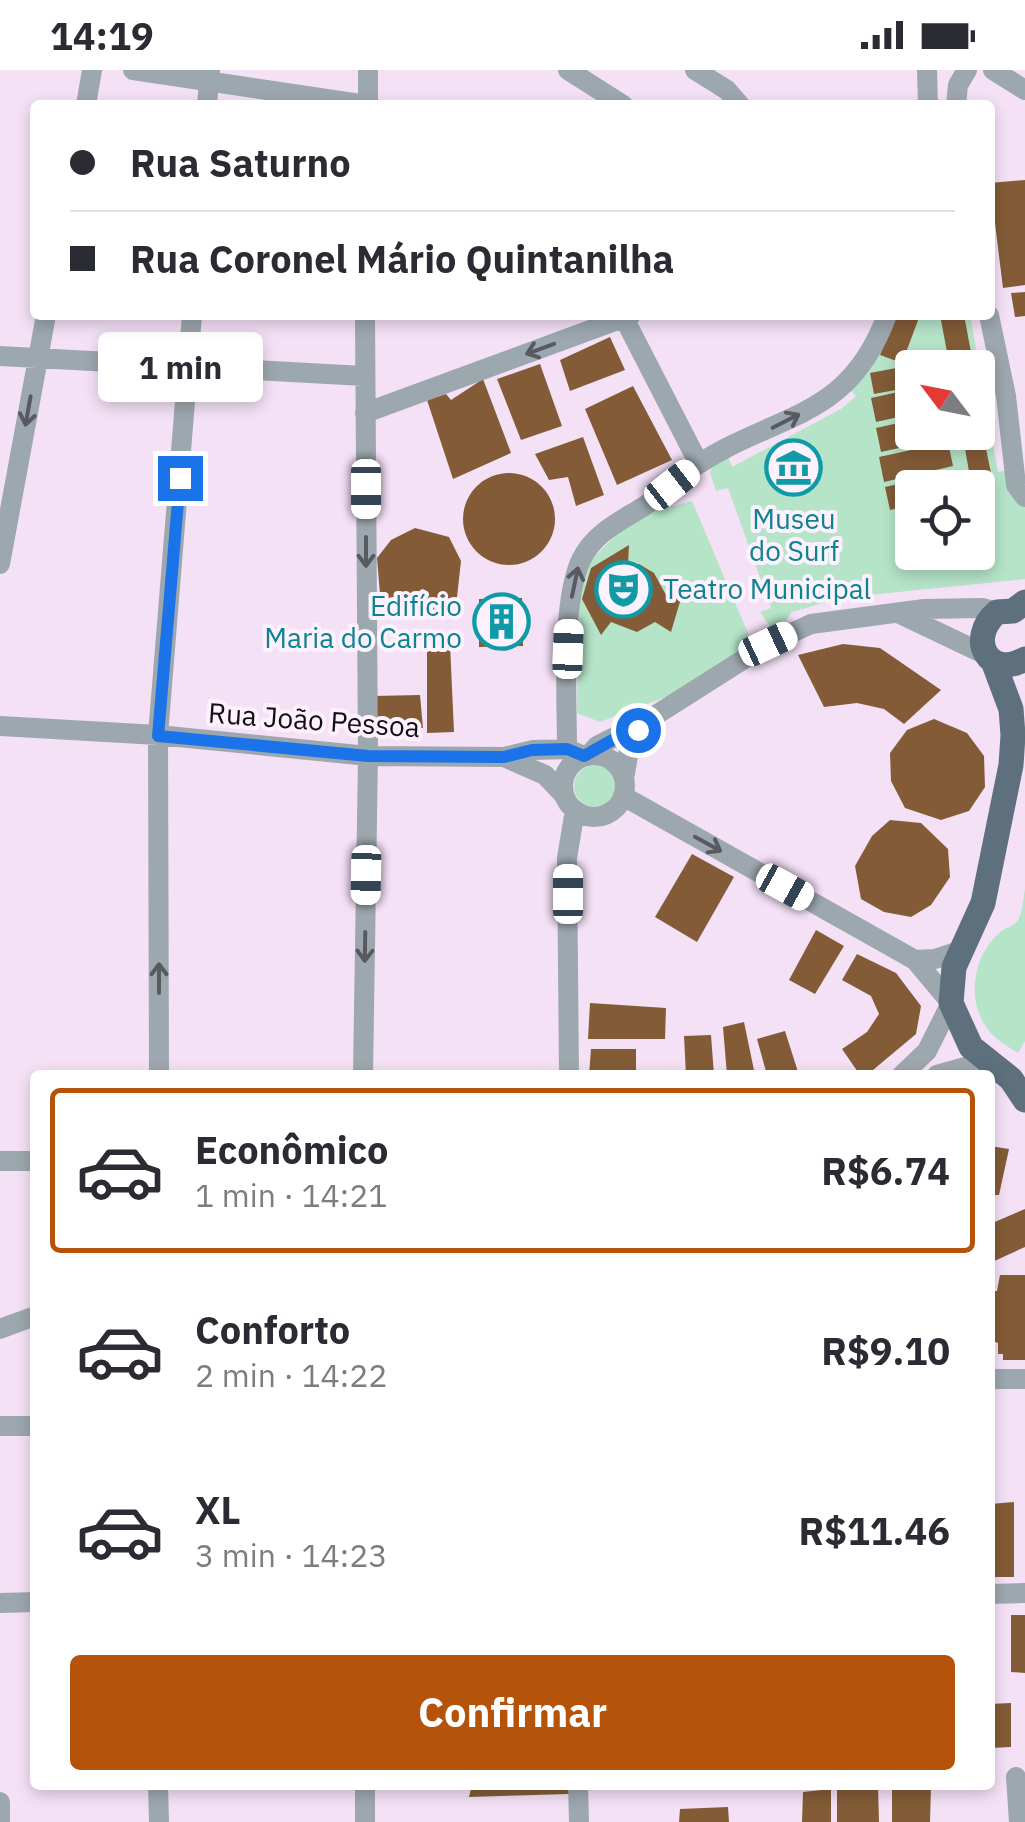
<!DOCTYPE html>
<html lang="pt">
<meta charset="utf-8">
<style>
body{margin:0;font-family:"IBM Plex Sans",sans-serif;background:#f2f2f3;color:#2b2b33;height:100vh;display:flex;flex-direction:column;font-size:38px;white-space:nowrap}
*{box-sizing:border-box;margin:0}
p{font-size:32px;color:#7c7c81}
.icon{flex:none;width:55px;height:55px;fill:none;stroke:currentColor;stroke-width:2;stroke-linecap:round;stroke-linejoin:round}
.map{position:relative;flex:1;overflow:hidden}
.details{position:absolute;left:30px;top:1000px;width:965px;height:720px;display:flex;flex-direction:column;background:#fff;border-radius:10px;box-shadow:0 5px 15px #0003}
.details>*{flex:none}
.top-card{position:absolute;left:30px;top:30px;width:965px;height:220px;border-radius:10px;box-shadow:0 5px 15px #0003;display:grid;align-content:center;height:220px;padding:0 40px;background:#fff}
.needle{width:65px;rotate:302deg}
.buttons{position:absolute;left:895px;top:280px;display:grid;gap:20px}
.buttons a{display:grid;place-items:center;width:100px;height:100px;border-radius:10px;background:#fff;box-shadow:0 5px 15px #0003;font-size:50px}
.end{position:absolute;width:45px;height:45px;margin:-22px;border:12px solid #1a73e8;background:#fff;box-shadow:0 0 0 5px #fff}
.from{border-radius:50%}
.bubble{position:absolute;height:70px;border-radius:10px;background:#fff;box-shadow:0 5px 15px #0003;font-size:32px;font-weight:700;line-height:70px;text-align:center}
.car{position:absolute;width:30px;height:60px;margin:-30px -15px;border-radius:12px;box-shadow:0 0 8px 2px #0007;background:linear-gradient(#fff 24%,#345 0 40%,#fff 0 76%,#345 0 86%,#fff 0)}
.top-card b{display:flex;align-items:center;gap:35px;height:95px;font-size:38px}
.top-card b+b{border-top:2px solid #e1e1e2}
.top-card i{width:25px;height:25px;background:#2b2b33}
ul{padding:18px 0 0;list-style:none}
li{display:flex;align-items:center;gap:30px;height:165px;margin:0 20px 15px;padding:0 20px;border:5px solid transparent;border-radius:10px}
li div{flex:1}
li b{display:block;font-size:38px}
li em{font-style:normal;font-weight:700}
li.on{border-color:#b45309}
li>.icon{width:90px;height:90px;stroke-width:1.5}
.cta{display:flex;gap:20px;margin-top:auto;padding:20px 40px}
.cta a{flex:1;height:115px;border-radius:10px;background:#b45309;color:#fff;font-size:40px;font-weight:700;line-height:115px;text-align:center}
.status{display:flex;justify-content:space-between;align-items:center;height:70px;padding:0 50px;background:#fff;direction:ltr}
.status svg{height:28px;fill:currentColor}
.map>svg:first-child{display:block}
.green{fill:#b5e4c9;fill-rule:evenodd}
.building{fill:#835c37}
.lines{fill:none;stroke-linecap:round;stroke-linejoin:round}
.minor{stroke:#9da7ae;stroke-width:20}
.major{stroke:#5e707d;stroke-width:25}
.oneway{stroke:#585a61}
.route{stroke:#1a73e8;stroke-width:12}
.labels{text-anchor:middle;stroke-width:8;stroke-linejoin:round;paint-order:stroke}
.culture-label{font-size:28px;fill:#0d838f;stroke:#fdf1fe}
.street-label{font-size:28px;fill:#130d14;stroke:#fdf1fe}
</style>
<div class="status"><b>14:19</b><svg viewBox="0 0 49 12"><path d="M0 12V9h3v3zM5 12V6h3v6zM10 12V3h3v9zM15 12V0h3v12zM26 1h20v11H26zM47 4h2v5h-2z"/></svg></div>
<div class="map">
<svg width="1025" height="1752" viewBox="0 0 1025 1752">
<rect width="100%" height="100%" fill="#f4e1f6"/>
<path class="green" d="M895,245H970L998,402L1009,400L1025,435V509L840,528L792,542L780,559L771,558L760,542L771,538L728,418L716,421L710,403L713,394L728,387L732,397L841,339L856,326L849,318ZM912,298H978V362H912ZM912,418H978V482H912Z
M692,431L753,575L671,625L600,652L577,643L579,540L586,495L634,447Z
M574 716a21 21 0 1 1 42 0a21 21 0 1 1-42 0Z
M1025,819V971L1018,983C1007,976 994,969 987,958C966,929 973,887 999,863C1005,857 1013,858 1018,850C1023,842 1023,828 1025,819Z"/>
<path class="building" d="M1025,110V215L1003,218L990,113Z
M1025,222V246L1015,247L1011,223Z
M896,245H920L902,293L880,285Z
M940,245H964L974,298H950Z
M610,267L625,300L570,321L560,290Z
M933,291L935,298H912V317L874,324L870,303Z
M540,294L562,356L521,370L497,309Z
M483,309L511,383L453,409L427,330L446,324L451,330Z
M633,316L672,390L617,415L585,339Z
M912,319V344L876,352L871,328Z
M978,340L991,403L970,407L962,362H978Z
M912,350V362H948L949,367L881,382L876,358Z
M583,367L604,425L576,436L568,407L549,410L535,384Z
M948,372L953,396L884,412L879,387Z
M955,401L959,418H912V435L890,440L885,417Z
M463 449a46 46 0 1 1 92 0a46 46 0 1 1-92 0Z
M415,458L449,467L461,491L457,527L435,546L398,547L380,524L377,488L391,470Z
M629,475L628,495L639,494L654,503L666,525H682L671,562L655,552L637,562L611,552L601,565L582,529L591,498Z
M522,528L523,576L479,577V529Z
M450,574L454,662L427,663V576Z
M843,574L880,578L941,620L904,654L884,639L857,633L824,637L798,585Z
M420,625L423,658L374,656L373,626Z
M934,649L967,663L984,686L985,717L969,741L941,750L905,738L891,711L890,683L907,660Z
M890,750L921,753L948,779L950,807L931,835L911,847L884,842L861,829L855,796L872,766Z
M692,784L734,807L697,872L655,847Z
M816,860L844,876L815,924L789,910Z
M857,884L896,903L921,936L916,964L867,1005H860L842,979L867,962L879,944L871,926L842,910Z
M590,933L666,938L665,969H588Z
M744,952L755,1005H727L723,957Z
M785,961L799,1005H767L757,969Z
M711,965L714,1005H686L684,966Z
M591,979H636V1005H589Z
M990,1076L1009,1079L999,1125H990Z
M1025,1139V1177L990,1193V1154Z
M1000,1205H1025V1290H1003V1284H998V1273L990,1270V1221H997Z
M1014,1432V1507H994L995,1489H990V1434Z
M1011,1545H1025V1603L1011,1602Z
M1011,1633V1677L990,1678V1634Z
M472,1715H569V1724L469,1727Z
M837,1715H878L879,1752H837Z
M892,1715H931L930,1752H892Z
M831,1719V1752H802L803,1722Z
M728,1737L729,1752H679L680,1739Z"/>
<g class="lines">
<path class="minor" d="M133,0L367,35
M368,0V35
M568,0L623,35
M695,0L727,20L740,35
M927,0L928,35
M993,0L1025,20
M86,35L92,0
M207,35L210,0
M956,35L958,15L967,0
M989,245L1006,326L1016,415L1025,427
M624,248L699,394
M0,286L364,306
M365,343L631,245
M0,494L46,245
M900,544L986,585
M0,656L158,665L368,686L504,687L533,680L567,679L584,686
M567,679C567,630 561,533 581,490C594,463 619,452 643,437C662,425 678,407 697,395C778,342 848,351 887,245
M589,685L597,676L648,650L768,574L811,554L924,539L983,538L997,542
M563 716a31 31 0 1 1 62 0a31 31 0 1 1-62 0Z
M504,687L545,705L564,725
M624,709L630,674L646,651
M623,726L915,890L951,933L927,981L902,1005
M915,890L935,889L959,881
M159,1005L158,665L192,245
M363,1005L368,686L365,245
M569,1005L567,788L575,740
M937,1005L969,996L997,998
M0,1091H35
M0,1259L35,1246
M990,1309H1025
M0,1356H35
M990,1524L1025,1523
M0,1533L35,1532
M1016,1707L1019,1752
M158,1715L159,1752
M365,1715V1752
M578,1715L579,1752
M0,1732V1752"/>
<path class="major" d="M1025,532L1013,541L997,542C966,569 989,610 1025,589
M993,591L1011,639L1013,665L1011,695L983,833L954,897L951,933L971,977L1011,1009L1025,1030"/>
</g>
<defs><path id="oneway-shaft" d="M-6 0H5M1.5-3L5.5 0L1.5 3" fill="none" stroke-width="1.6" stroke-linecap="round" stroke-linejoin="round" transform="scale(2.5)"/></defs>
<g class="oneway">
<use href="#oneway-shaft" transform="translate(540 279) rotate(160)"/>
<use href="#oneway-shaft" transform="translate(28 341) rotate(100)"/>
<use href="#oneway-shaft" transform="translate(786 351) rotate(-27)"/>
<use href="#oneway-shaft" transform="translate(366 482) rotate(90)"/>
<use href="#oneway-shaft" transform="translate(575 512) rotate(-78)"/>
<use href="#oneway-shaft" transform="translate(708 774) rotate(29)"/>
<use href="#oneway-shaft" transform="translate(365 877) rotate(91)"/>
<use href="#oneway-shaft" transform="translate(159 908) rotate(-90)"/>
</g>
<g class="lines">
<path class="route" d="M180,408L158,666L368,686L504,687L532,680L567,679L584,686L648,650L638,660"/>
</g>
<defs>
<symbol id="museum-ring" viewBox="-11 -11 22 22"><circle r="9.5" fill="#fdf1fe" stroke="#0f9aa8" stroke-width="1.5"/><path d="M0-6L6-3V-2H-6V-3ZM-5-1h2V3h-2ZM-1-1h2V3h-2ZM3-1h2V3H3ZM-6 4H6V6H-6Z" fill="#0f9aa8"/></symbol>
<symbol id="theatre-ring" viewBox="-11 -11 22 22"><circle r="9.5" fill="#fdf1fe" stroke="#0f9aa8" stroke-width="1.5"/><path d="M-5-5.5Q0-4 5-5.5V0Q5 5 0 6Q-5 5-5 0ZM-3.3-2.5H-1v1.5H-3.3ZM1-2.5H3.3v1.5H1ZM-2.8 1Q0 5.5 2.8 1Z" fill="#0f9aa8"/></symbol>
<symbol id="building-ring" viewBox="-11 -11 22 22"><circle r="9.5" fill="#fdf1fe" stroke="#0f9aa8" stroke-width="1.5"/><path d="M-4-6H4V6H1V3H-1V6H-4ZM-2.5-4.3h1.7v1.8h-1.7ZM.8-4.3h1.7v1.8H.8ZM-2.5-1h1.7V.8h-1.7ZM.8-1h1.7V.8H.8Z" fill="#0f9aa8"/></symbol>
</defs>
<g fill-rule="evenodd">
<use href="#museum-ring" x="762" y="366" width="63" height="63"/>
<use href="#theatre-ring" x="592" y="488" width="63" height="63"/>
<use href="#building-ring" x="470" y="520" width="63" height="63"/>
</g>
<g class="labels">
<g class="culture-label">
<text x="794" y="459">Museu<tspan x="794" dy="32">do Surf</tspan></text>
<text x="663" y="529" text-anchor="start">Teatro Municipal</text>
<text x="462" y="546" text-anchor="end">Edifício<tspan x="462" dy="32">Maria do Carmo</tspan></text>
</g>
<g class="street-label">
<text transform="translate(314 650) rotate(4)" y="10">Rua João Pessoa</text>
</g>
</g>
</svg>
<div class="buttons">
<a><svg class="needle" viewBox="-14 -14 28 28"><path d="M0-13l5 13h-10z" fill="#e53935"/><path d="M0 13l5-13h-10z" fill="#7c7c81"/></svg></a>
<a><svg class="icon" aria-label="locate" viewBox="0 0 24 24"><circle cx="12" cy="12" r="6"/><path d="M12 2v4M12 18v4M2 12h4M18 12h4"/></svg></a>
</div>
<i class="end from" style="left:638px;top:660px"></i>
<i class="end" style="left:180px;top:408px"></i>
<div class="bubble" style="left:98px;top:262px;width:165px">1 min</div>
<i class="car" style="left:672px;top:415px;rotate:52deg"></i>
<i class="car" style="left:366px;top:419px;rotate:180deg"></i>
<i class="car" style="left:768px;top:574px;rotate:65deg"></i>
<i class="car" style="left:568px;top:579px;rotate:2deg"></i>
<i class="car" style="left:366px;top:805px;rotate:181deg"></i>
<i class="car" style="left:785px;top:817px;rotate:119deg"></i>
<i class="car" style="left:568px;top:824px;rotate:0deg"></i>
<div class="top-card">
<b><i class="from"></i>Rua Saturno</b>
<b><i></i>Rua Coronel Mário Quintanilha</b>
</div>
<section class="details">
<ul>
<li class="on"><svg class="icon" aria-label="car" viewBox="0 0 24 24"><path d="M5 17H2v-5l4-1 3-4h7l3 4 3 1v5h-3M9 17h6M6 11h13"/><circle cx="7" cy="17" r="2"/><circle cx="17" cy="17" r="2"/></svg><div><b>Econômico</b><p>1 min · 14:21</p></div><em>R$6.74</em></li>
<li><svg class="icon" aria-label="car" viewBox="0 0 24 24"><path d="M5 17H2v-5l4-1 3-4h7l3 4 3 1v5h-3M9 17h6M6 11h13"/><circle cx="7" cy="17" r="2"/><circle cx="17" cy="17" r="2"/></svg><div><b>Conforto</b><p>2 min · 14:22</p></div><em>R$9.10</em></li>
<li><svg class="icon" aria-label="car" viewBox="0 0 24 24"><path d="M5 17H2v-5l4-1 3-4h7l3 4 3 1v5h-3M9 17h6M6 11h13"/><circle cx="7" cy="17" r="2"/><circle cx="17" cy="17" r="2"/></svg><div><b>XL</b><p>3 min · 14:23</p></div><em>R$11.46</em></li>
</ul>
<div class="cta"><a>Confirmar</a></div>
</section>
</div>
